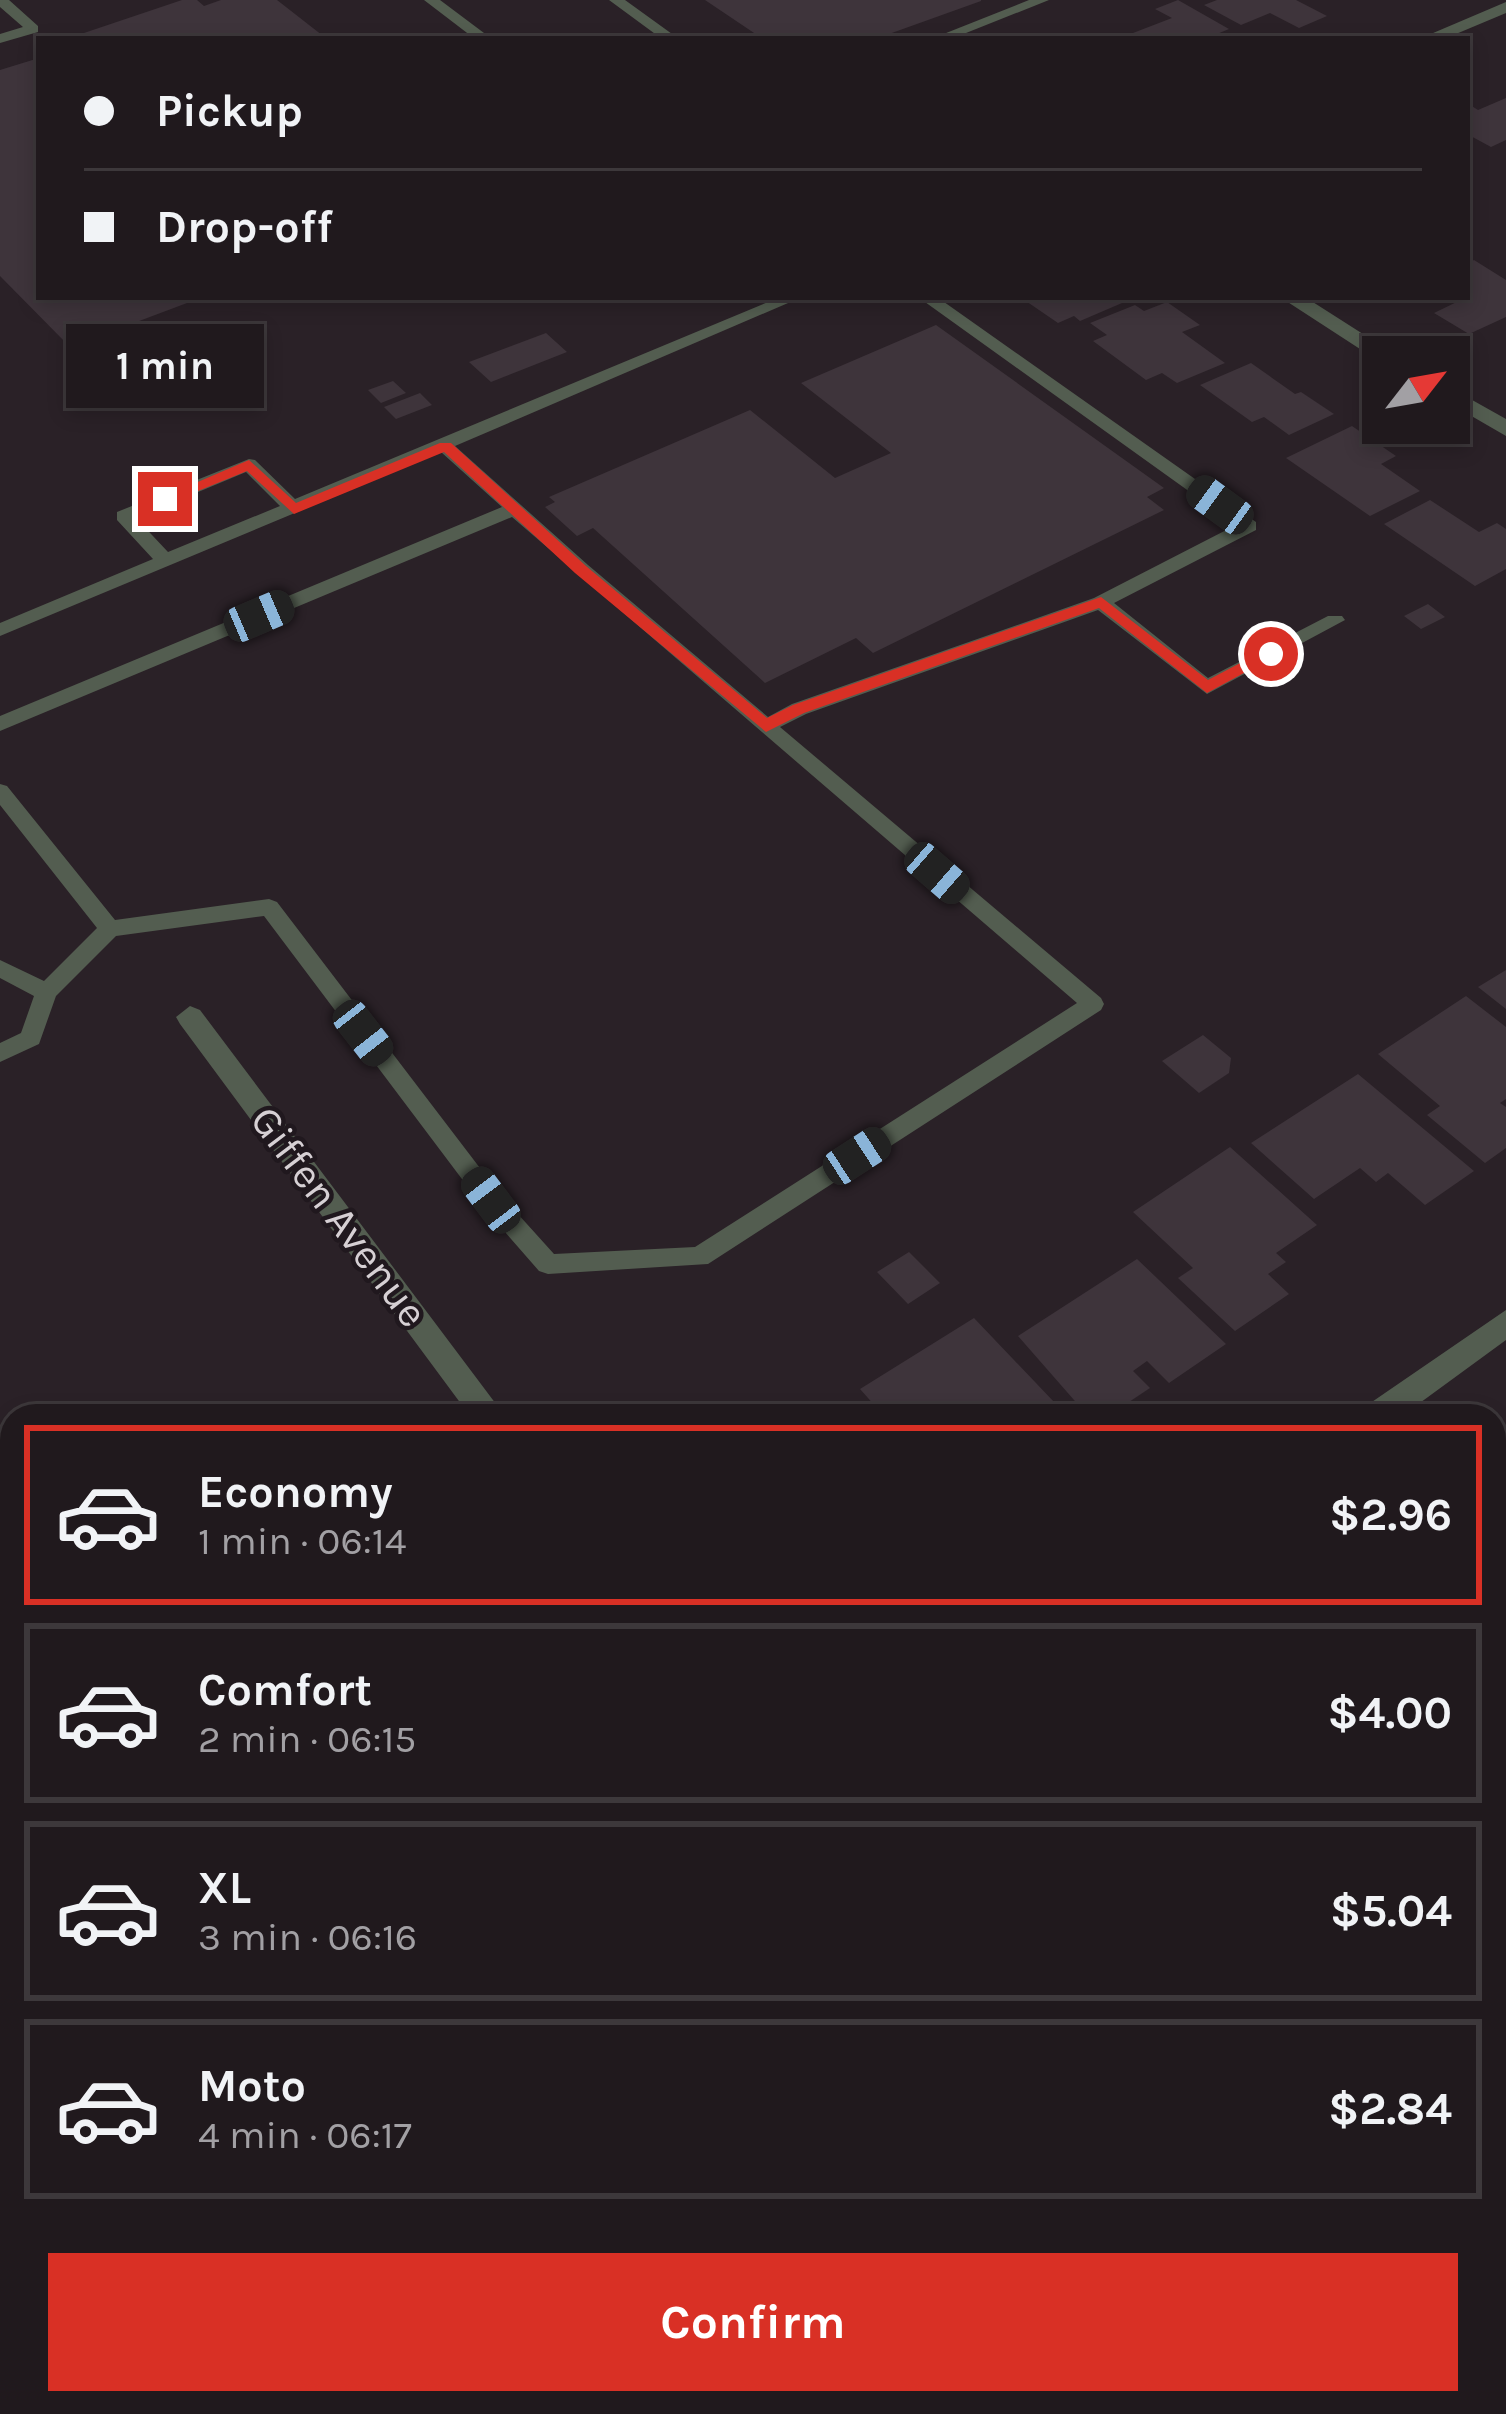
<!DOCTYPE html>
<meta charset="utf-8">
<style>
body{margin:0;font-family:Karla,sans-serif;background:#2d262a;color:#f1f3f6;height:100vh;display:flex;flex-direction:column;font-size:45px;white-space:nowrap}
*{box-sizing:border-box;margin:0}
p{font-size:39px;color:#a2a0a4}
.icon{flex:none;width:66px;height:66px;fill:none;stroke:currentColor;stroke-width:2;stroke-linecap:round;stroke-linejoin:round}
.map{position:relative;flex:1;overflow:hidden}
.details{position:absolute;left:0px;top:1404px;width:1506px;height:1011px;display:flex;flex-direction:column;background:#20191d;border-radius:36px 36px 0 0;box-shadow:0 6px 18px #0003,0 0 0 3px #3d383b}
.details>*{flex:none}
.banner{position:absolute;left:36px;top:36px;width:1434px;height:264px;border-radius:0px;box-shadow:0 6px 18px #0003,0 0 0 3px #3d383b;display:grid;align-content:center;height:264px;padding:0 48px;background:#20191d}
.needle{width:78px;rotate:59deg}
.controls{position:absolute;left:1362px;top:336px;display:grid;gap:24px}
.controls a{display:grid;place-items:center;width:108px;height:108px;border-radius:0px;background:#20191d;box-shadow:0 6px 18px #0003,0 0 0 3px #3d383b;font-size:60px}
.end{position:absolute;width:54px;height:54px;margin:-27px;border:15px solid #d93025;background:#fff;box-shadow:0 0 0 6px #fff}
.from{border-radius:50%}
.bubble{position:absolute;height:84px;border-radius:0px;background:#20191d;box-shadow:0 6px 18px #0003,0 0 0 3px #3d383b;font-size:39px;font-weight:700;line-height:84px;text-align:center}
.car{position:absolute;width:36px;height:72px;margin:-36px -18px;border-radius:15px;box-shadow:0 0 9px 3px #0007;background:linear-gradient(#222 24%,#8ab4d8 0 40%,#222 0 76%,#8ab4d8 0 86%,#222 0)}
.banner b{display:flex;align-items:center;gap:42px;height:114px;font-size:45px}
.banner b+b{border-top:3px solid #3d383b}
.banner i{width:30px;height:30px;background:#f1f3f6}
ul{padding:21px 0 0;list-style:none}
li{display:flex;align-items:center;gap:36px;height:180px;margin:0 24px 18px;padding:0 24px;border:6px solid #3d383b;border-radius:0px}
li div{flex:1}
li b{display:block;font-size:45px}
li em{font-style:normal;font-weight:700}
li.active{border-color:#d93025}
li>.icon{width:108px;height:108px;stroke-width:1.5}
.primary-button{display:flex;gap:24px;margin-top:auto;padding:24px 48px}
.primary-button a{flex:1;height:138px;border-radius:0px;background:#d93025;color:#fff;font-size:48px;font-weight:700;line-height:138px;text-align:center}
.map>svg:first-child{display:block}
.building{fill:#3e343b}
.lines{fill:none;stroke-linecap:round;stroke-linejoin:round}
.service{fill:#535d50;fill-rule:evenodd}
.minor{fill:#535d50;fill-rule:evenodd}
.route{fill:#d93025}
.labels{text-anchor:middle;stroke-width:9;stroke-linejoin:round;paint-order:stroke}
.street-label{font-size:42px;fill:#d6d0d4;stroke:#20181e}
</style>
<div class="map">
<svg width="1506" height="2414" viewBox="0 0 1506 2414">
<rect width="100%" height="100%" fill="#2a2127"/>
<path class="building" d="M182,0H197L204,6L221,0H277L327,39H86L81,34Z
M705,0H981V1L875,39H763Z
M1178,0L1229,29L1205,39H1143L1133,33L1172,18L1155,9Z
M1217,0H1296L1327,16L1299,28L1270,13L1241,25L1204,5Z
M39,58V297H203L70,347L0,276V70Z
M1506,98V140L1491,147L1467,134V103L1478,110Z
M1474,260L1506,280V317L1469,334L1434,313L1467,297V264Z
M1020,297H1136L1080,321L1074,316L1058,323Z
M1167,302L1200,325L1182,332L1225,363L1177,383L1162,373L1146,380L1093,341L1107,335L1090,323L1135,305L1144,311Z
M936,325L1164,488L1147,497L1164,510L873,653L856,638L765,683L593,528L577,536L545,507L555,502L549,497L750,410L835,478L891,453L801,383Z
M546,333L567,352L491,382L469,362Z
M1251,363L1295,394L1301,392L1334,414L1289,435L1264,417L1252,422L1200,385Z
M393,381L406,393L381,403L368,390Z
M420,393L432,405L396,419L384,407Z
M1352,426L1396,456L1381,464L1420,491L1370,516L1286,458Z
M1430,500L1479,532L1497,523L1506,529V569L1475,586L1384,524Z
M1428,604L1445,617L1421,629L1404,616Z
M1506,970V1009L1478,987Z
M1466,996L1506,1027V1099L1500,1103L1506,1107V1148L1485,1163L1427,1115L1440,1106L1378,1054Z
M1203,1035L1231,1058L1229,1073L1199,1093L1162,1061Z
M1358,1074L1474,1171L1425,1205L1388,1173L1376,1182L1360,1168L1314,1199L1251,1143Z
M1230,1147L1317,1225L1276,1253L1286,1262L1268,1274L1289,1294L1235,1331L1178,1278L1193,1268L1133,1212Z
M909,1252L940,1283L908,1304L877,1272Z
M1137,1259L1226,1344L1169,1383L1147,1361L1133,1371L1150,1388L1108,1416H1088L1018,1336Z
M974,1318L1055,1403L1036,1416H884L860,1389Z
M1494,1611L1506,1622V1749L1494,1759Z
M1494,2023L1506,2035V2114L1494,2125Z
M12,2063V2165L9,2167L0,2148V2071Z
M0,2209L12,2232V2251L0,2259Z
M1506,2232V2390L1494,2376V2243Z
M332,2403H483L488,2412L337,2414Z
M729,2403H796L803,2414H716Z"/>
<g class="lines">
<path class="service" d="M0,0H9L38,26V32L0,43V34L23,27L0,7Z
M424,0H440L492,39H475Z
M609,0H625L679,39H662Z
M1029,0H1049L951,39H931Z
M326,297H349L341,302Z
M780,297H802L455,446L588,565L768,717L792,704L1094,598L1236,525L918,297H937L1256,522V530L1114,603L1208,678L1328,616H1342L1345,620L1207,694L1098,610L806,714L780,727L1101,998L1104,1004L1101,1010L708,1264L548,1274L539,1271L483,1207L264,916L116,936L56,996L39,1044L0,1062V1043L21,1033L34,996L0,978V960L44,981L97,928L0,805V784L7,786L115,920L269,899L277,902L499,1193L554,1254L695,1247L1077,1003L512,517L0,731V716L502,507L441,452L0,636V623L153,559L117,520V512L249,459L255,460L295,499ZM246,472L280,506L168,552L136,518Z"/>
<path class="minor" d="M1506,2V13L1444,39H1419Z
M1280,297H1305L1399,357H1383L1380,362Z
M1449,387L1506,419V436L1449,403Z
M190,1006L200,1010L505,1416H470L180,1024L176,1017Z
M1506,1310V1340L1402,1416H1361L1366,1406Z
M12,2385V2403H41L36,2414H0V2394Z
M1227,2403H1273L1278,2414H1232Z"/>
</g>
<path class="route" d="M440,443H451L586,566L767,718L793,705L1101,597L1208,680L1265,650L1279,654L1207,693L1099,608L804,713L766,732L575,573L444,452L294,514L247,471L171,502L158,499L249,460L296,503Z"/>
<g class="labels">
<g class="street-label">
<text transform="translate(340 1216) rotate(53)" y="15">Giffen Avenue</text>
</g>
</g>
</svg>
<div class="controls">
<a><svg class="needle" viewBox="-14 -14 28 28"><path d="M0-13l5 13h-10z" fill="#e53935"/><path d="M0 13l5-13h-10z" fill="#a2a0a4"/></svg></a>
</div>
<i class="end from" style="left:1271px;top:654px"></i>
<i class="end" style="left:165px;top:499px"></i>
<div class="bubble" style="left:66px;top:324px;width:198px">1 min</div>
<i class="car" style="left:1220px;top:505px;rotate:306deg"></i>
<i class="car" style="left:259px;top:616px;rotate:67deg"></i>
<i class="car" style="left:937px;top:873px;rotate:131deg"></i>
<i class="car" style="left:363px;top:1033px;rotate:142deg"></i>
<i class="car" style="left:857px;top:1156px;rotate:57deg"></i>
<i class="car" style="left:491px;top:1200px;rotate:323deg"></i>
<div class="banner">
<b><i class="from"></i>Pickup</b>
<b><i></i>Drop-off</b>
</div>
<section class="details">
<ul>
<li class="active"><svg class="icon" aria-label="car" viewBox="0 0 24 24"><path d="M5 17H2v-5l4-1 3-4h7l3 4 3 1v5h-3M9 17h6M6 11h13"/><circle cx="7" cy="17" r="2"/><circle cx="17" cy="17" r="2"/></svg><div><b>Economy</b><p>1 min · 06:14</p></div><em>$2.96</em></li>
<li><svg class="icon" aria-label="car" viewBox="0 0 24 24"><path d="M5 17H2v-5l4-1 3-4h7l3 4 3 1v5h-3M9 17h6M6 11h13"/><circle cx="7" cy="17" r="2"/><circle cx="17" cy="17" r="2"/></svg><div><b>Comfort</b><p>2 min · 06:15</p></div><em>$4.00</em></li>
<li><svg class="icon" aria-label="car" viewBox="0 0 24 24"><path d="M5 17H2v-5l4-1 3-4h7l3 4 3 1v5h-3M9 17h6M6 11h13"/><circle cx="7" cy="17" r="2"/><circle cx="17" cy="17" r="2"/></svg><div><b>XL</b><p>3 min · 06:16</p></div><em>$5.04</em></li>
<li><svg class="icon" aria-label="car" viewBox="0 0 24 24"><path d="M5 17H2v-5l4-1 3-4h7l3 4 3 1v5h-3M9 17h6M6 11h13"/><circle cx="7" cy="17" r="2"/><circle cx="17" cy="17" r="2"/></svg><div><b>Moto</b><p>4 min · 06:17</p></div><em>$2.84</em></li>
</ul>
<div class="primary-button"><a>Confirm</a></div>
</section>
</div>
